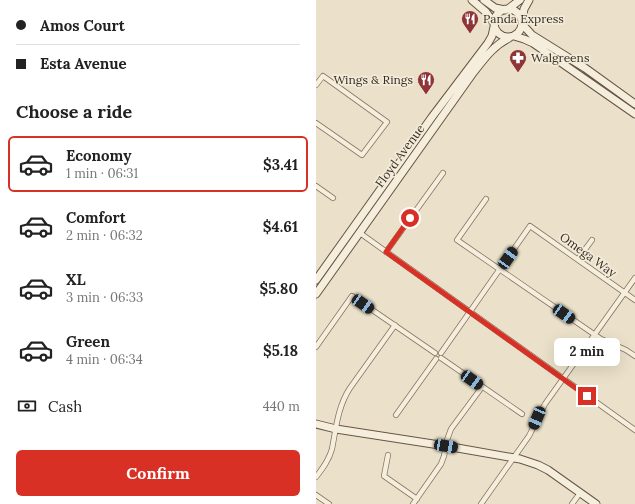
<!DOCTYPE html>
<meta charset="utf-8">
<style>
body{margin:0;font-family:Lora,serif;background:#f6f6f6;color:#222;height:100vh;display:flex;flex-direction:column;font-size:15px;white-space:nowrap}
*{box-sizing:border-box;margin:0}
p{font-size:13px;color:#767676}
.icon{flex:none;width:22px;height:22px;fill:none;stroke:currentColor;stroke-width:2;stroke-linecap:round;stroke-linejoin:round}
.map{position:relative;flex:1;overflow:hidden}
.panel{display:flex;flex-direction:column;background:#fff;width:316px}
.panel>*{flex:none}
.guide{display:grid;align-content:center;height:88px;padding:0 16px;background:#fff}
.end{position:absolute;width:18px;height:18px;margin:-9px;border:5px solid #d93025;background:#fff;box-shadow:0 0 0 2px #fff}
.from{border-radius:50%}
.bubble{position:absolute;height:28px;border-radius:6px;background:#fff;box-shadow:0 4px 16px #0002;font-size:13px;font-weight:800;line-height:28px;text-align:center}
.car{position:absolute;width:12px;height:24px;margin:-12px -6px;border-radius:5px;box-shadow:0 0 3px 1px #0007;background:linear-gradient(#222 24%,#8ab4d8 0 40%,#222 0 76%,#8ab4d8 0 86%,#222 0)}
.guide b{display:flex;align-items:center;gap:14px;height:38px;font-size:15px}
.guide b+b{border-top:1px solid #e0e0e0}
.guide i{width:10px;height:10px;background:#222}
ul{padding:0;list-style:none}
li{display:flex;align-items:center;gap:12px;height:56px;margin:0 8px 6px;padding:0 8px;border:2px solid transparent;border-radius:6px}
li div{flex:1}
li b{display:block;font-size:15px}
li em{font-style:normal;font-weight:800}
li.current{border-color:#d93025}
li>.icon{width:36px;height:36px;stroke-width:1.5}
h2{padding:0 16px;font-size:18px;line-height:48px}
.pay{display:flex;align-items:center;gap:10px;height:44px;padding:0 16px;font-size:15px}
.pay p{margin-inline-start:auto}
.action{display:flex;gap:8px;margin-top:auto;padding:8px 16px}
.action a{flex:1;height:46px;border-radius:6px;background:#d93025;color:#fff;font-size:16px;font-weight:800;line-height:46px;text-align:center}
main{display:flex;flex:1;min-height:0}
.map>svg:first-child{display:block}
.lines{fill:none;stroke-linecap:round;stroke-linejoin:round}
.street-casing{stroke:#867460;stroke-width:6}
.secondary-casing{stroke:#685543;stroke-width:9}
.street{stroke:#f6eedd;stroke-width:4.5}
.secondary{stroke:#f6eedd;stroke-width:7}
.route{stroke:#d93025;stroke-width:5}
.labels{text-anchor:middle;stroke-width:3.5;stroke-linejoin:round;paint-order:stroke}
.poi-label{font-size:12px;fill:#382c22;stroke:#f3ebd9;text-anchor:start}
.street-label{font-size:12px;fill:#382c22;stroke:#f3ebd9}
</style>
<main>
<section class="panel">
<div class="guide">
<b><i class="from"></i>Amos Court</b>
<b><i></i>Esta Avenue</b>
</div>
<h2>Choose a ride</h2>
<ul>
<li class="current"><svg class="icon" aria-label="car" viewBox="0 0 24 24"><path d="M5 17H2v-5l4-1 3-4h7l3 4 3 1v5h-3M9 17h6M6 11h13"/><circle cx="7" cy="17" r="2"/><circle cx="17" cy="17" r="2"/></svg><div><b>Economy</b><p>1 min · 06:31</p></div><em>$3.41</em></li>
<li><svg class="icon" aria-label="car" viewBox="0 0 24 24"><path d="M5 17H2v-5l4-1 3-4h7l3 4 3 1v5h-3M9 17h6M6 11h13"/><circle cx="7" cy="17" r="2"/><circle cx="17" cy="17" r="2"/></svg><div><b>Comfort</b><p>2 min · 06:32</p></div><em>$4.61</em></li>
<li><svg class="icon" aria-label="car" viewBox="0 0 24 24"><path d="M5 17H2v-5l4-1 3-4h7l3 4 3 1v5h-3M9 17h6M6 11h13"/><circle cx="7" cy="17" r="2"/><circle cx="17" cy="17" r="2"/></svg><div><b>XL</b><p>3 min · 06:33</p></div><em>$5.80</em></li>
<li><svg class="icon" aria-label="car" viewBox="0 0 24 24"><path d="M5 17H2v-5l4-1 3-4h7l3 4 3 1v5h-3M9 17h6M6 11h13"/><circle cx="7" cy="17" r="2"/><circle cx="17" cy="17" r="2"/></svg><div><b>Green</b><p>4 min · 06:34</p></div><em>$5.18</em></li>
</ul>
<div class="pay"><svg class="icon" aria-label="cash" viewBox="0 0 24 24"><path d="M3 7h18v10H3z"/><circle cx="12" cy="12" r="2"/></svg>Cash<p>440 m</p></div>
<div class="action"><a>Confirm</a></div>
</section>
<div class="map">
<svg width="319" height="504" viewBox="0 0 319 504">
<rect width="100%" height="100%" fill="#ebe1ca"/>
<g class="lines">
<defs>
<path id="street" d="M0,85L7,76L71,122L46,155L0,123
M0,186L17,198
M170,199L141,240L285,339L310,350L319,356
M44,233L319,430
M70,252L127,173
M262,259L276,240
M0,347L36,296L119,353
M125,353L214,226L319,300
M125,358L206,414
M80,415L120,359
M72,455L68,476L101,499
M0,477C7,468 13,460 16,449C20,428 22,406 34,388L79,325
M0,495L13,504
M97,504L125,464L128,456L131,440L135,429L166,387
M165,504L213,436L229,404L319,278
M256,504L264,493"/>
<path id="secondary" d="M156,0L170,12L178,23
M168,0L179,8L189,10
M178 23a14 14 0 1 1 28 0a14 14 0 1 1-28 0Z
M192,9L204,0
M206,20L208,9L213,0
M206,24L216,35L269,68L319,104
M198,36L208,39L217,43L319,114
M0,280L116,117L172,43L176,36L178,27
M0,294L157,73C168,59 177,46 193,38
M0,424L20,429L130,446L204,459L222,465L232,470L280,504"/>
</defs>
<use href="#street" class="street-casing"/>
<use href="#secondary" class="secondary-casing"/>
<use href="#street" class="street"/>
<use href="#secondary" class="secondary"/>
</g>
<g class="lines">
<path class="route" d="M94,218L70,252L271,396"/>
</g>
<defs>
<symbol id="restaurant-pin" viewBox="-11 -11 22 30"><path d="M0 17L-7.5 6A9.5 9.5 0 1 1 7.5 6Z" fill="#903537" stroke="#f3ebd9"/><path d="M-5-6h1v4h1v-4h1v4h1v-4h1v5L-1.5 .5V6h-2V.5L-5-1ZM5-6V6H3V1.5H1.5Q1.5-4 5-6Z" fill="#fff"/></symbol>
<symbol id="pharmacy-pin" viewBox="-11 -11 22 30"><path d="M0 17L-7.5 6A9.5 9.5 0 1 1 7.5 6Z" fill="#903537" stroke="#f3ebd9"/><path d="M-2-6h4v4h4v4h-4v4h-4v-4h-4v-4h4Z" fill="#fff"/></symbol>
</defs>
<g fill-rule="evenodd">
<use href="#restaurant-pin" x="144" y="9" width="20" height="27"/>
<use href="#pharmacy-pin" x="192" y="48" width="20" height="27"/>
<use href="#restaurant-pin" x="100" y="70" width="20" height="27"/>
</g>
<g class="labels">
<g class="poi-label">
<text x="167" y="23">Panda Express</text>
<text x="215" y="62">Walgreens</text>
<text x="97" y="84" text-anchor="end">Wings &amp; Rings</text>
</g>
<g class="street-label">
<text transform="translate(84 156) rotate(-54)" y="4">Floyd Avenue</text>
<text transform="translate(272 255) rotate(36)" y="4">Omega Way</text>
</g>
</g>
</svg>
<i class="end from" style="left:94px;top:218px"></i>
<i class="end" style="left:271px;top:396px"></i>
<div class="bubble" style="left:238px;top:338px;width:66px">2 min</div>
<i class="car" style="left:192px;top:258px;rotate:35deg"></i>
<i class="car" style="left:47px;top:304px;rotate:124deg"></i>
<i class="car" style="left:248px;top:314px;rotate:125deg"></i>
<i class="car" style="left:156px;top:380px;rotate:125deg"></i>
<i class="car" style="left:221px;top:418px;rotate:203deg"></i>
<i class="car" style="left:130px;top:446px;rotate:100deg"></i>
</div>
</main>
